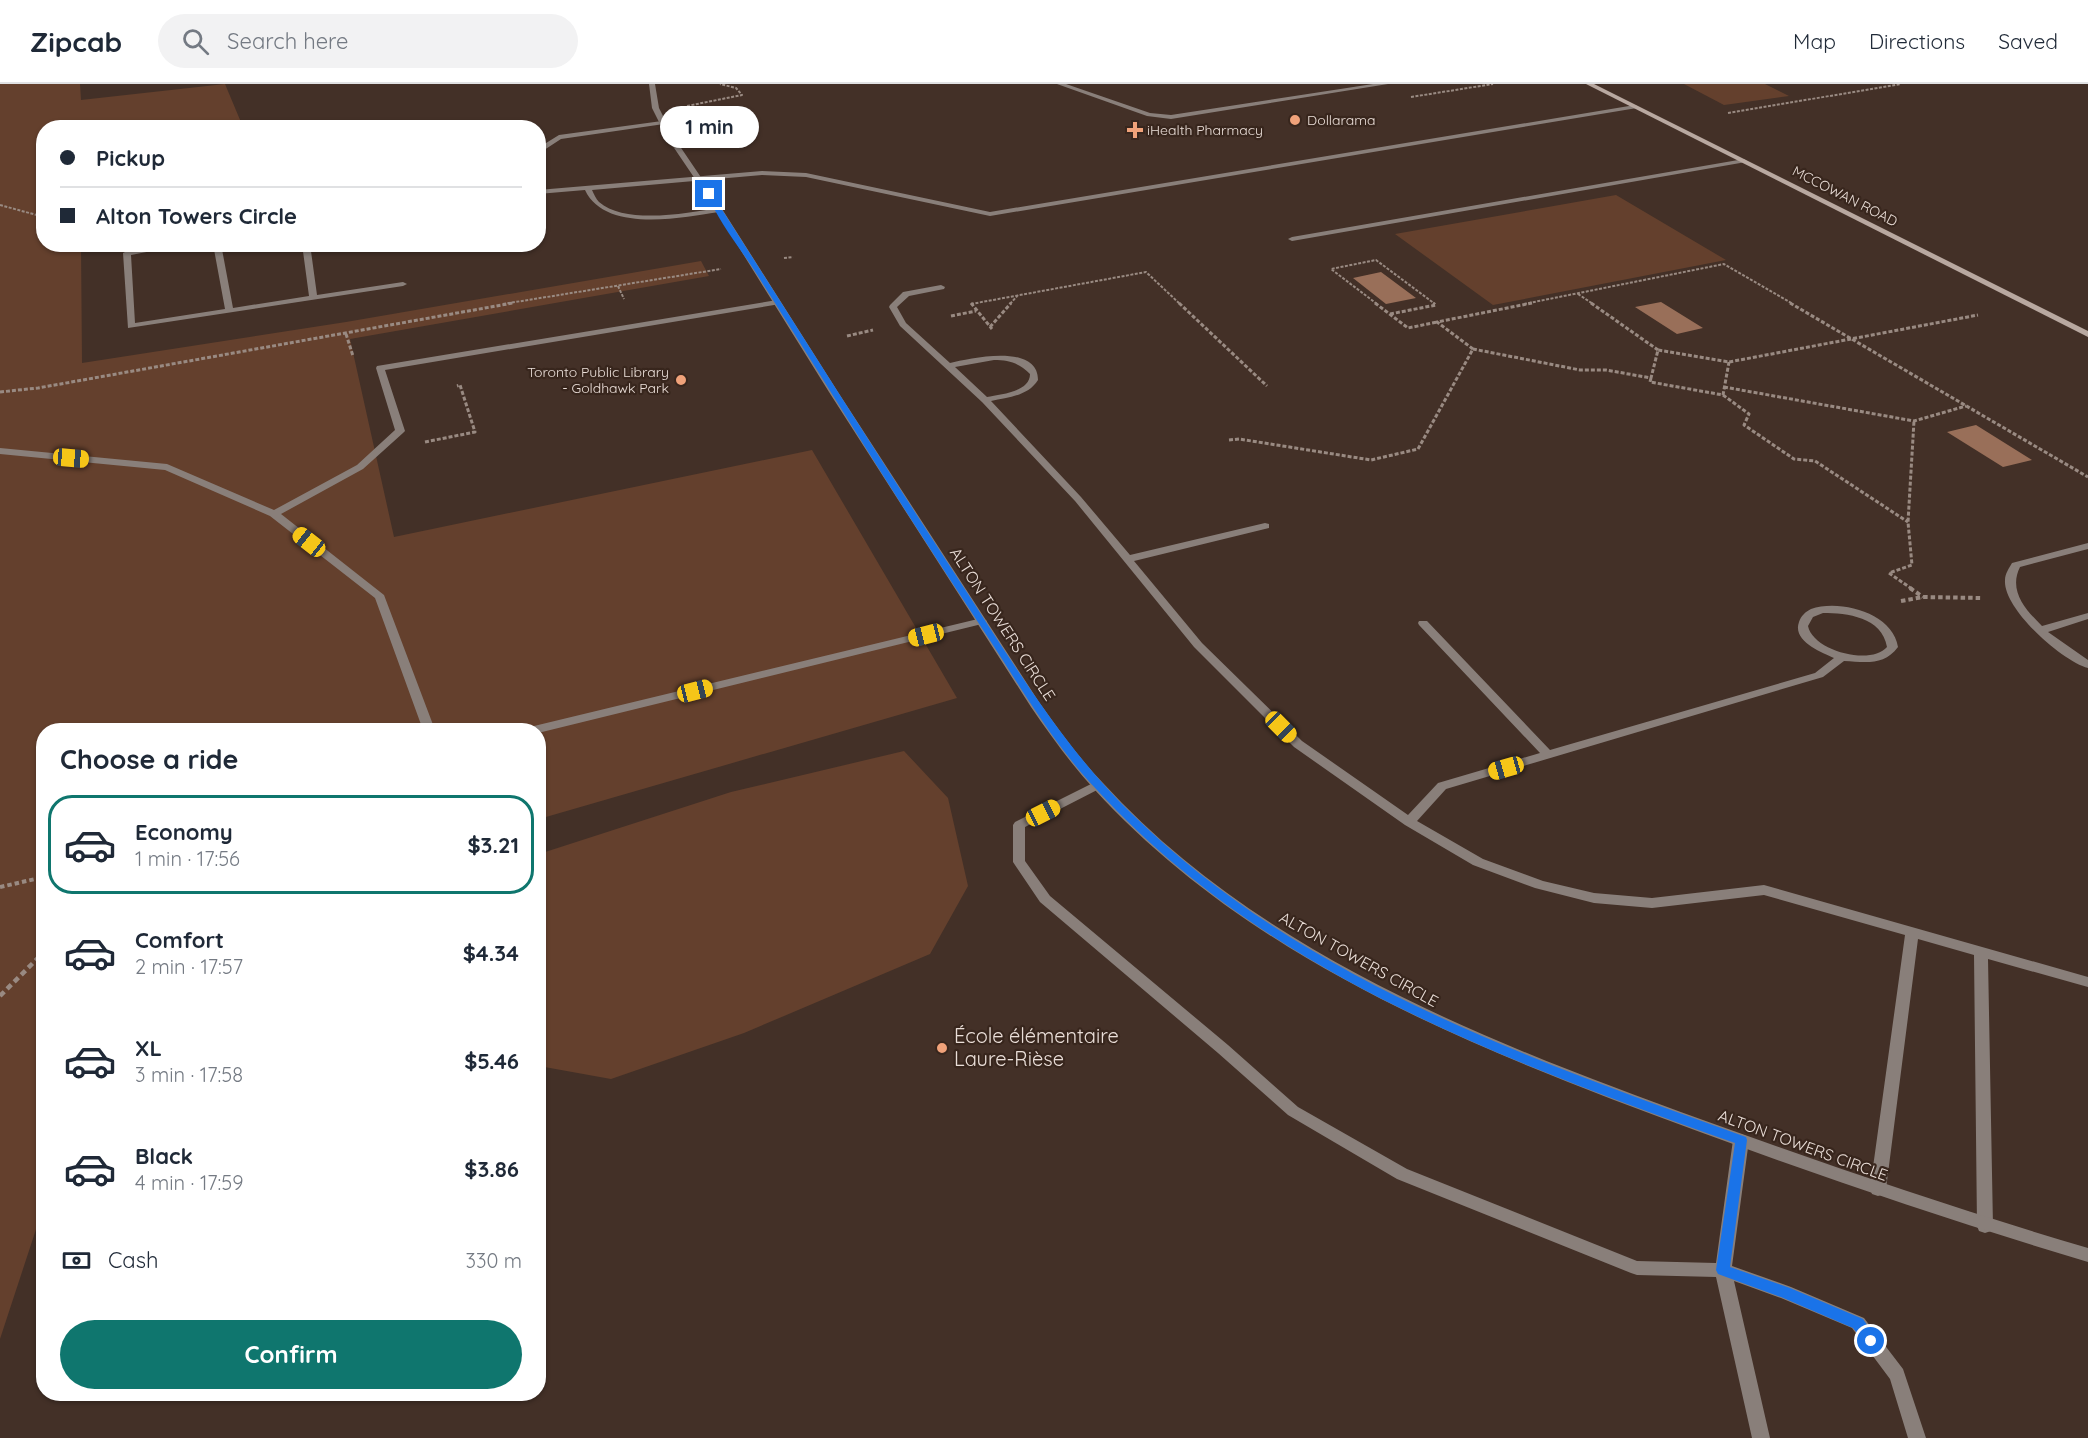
<!DOCTYPE html>
<meta charset="utf-8">
<style>
body{margin:0;font-family:Quicksand,sans-serif;background:#f2f2f3;color:#1f2937;height:100vh;display:flex;flex-direction:column;font-size:22px;white-space:nowrap}
*{box-sizing:border-box;margin:0}
p{font-size:20px;color:#747a83}
.icon{flex:none;width:33px;height:33px;fill:none;stroke:currentColor;stroke-width:2;stroke-linecap:round;stroke-linejoin:round}
.map{position:relative;flex:1;overflow:hidden}
.panel{position:absolute;left:36px;top:639px;width:510px;height:678px;display:flex;flex-direction:column;background:#fff;border-radius:24px;box-shadow:0 2px 4px #0004}
.panel>*{flex:none}
.guide{position:absolute;left:36px;top:36px;width:510px;height:132px;border-radius:24px;box-shadow:0 2px 4px #0004;display:grid;align-content:center;height:132px;padding:0 24px;background:#fff}
.end{position:absolute;width:27px;height:27px;margin:-14px;border:8px solid #1a73e8;background:#fff;box-shadow:0 0 0 3px #fff}
.from{border-radius:50%}
.bubble{position:absolute;height:42px;border-radius:21px;background:#fff;box-shadow:0 2px 4px #0004;font-size:20px;font-weight:800;line-height:42px;text-align:center}
.car{position:absolute;width:18px;height:36px;margin:-18px -9px;border-radius:8px;box-shadow:0 0 4px 2px #0007;background:linear-gradient(#f5c518 24%,#345 0 40%,#f5c518 0 76%,#345 0 86%,#f5c518 0)}
.guide b{display:flex;align-items:center;gap:21px;height:57px;font-size:22px}
.guide b+b{border-top:2px solid #e0e1e3}
.guide i{width:15px;height:15px;background:#1f2937}
ul{padding:0;list-style:none}
li{display:flex;align-items:center;gap:18px;height:99px;margin:0 12px 9px;padding:0 12px;border:3px solid transparent;border-radius:24px}
li div{flex:1}
li b{display:block;font-size:22px}
li em{font-style:normal;font-weight:800}
li.selected{border-color:#0f766e}
li>.icon{width:54px;height:54px;stroke-width:1.5}
h2{padding:0 24px;font-size:27px;line-height:72px}
.pay{display:flex;align-items:center;gap:15px;height:66px;padding:0 24px;font-size:22px}
.pay p{margin-inline-start:auto}
.primary-button{display:flex;gap:12px;margin-top:auto;padding:12px 24px}
.primary-button a{flex:1;height:69px;border-radius:36px;background:#0f766e;color:#fff;font-size:24px;font-weight:800;line-height:69px;text-align:center}
header{display:flex;align-items:center;gap:36px;box-sizing:border-box;height:84px;padding:0 30px;background:#fff;border-bottom:2px solid #e0e1e3}
header strong{font-size:28px}
nav{display:flex;gap:33px;margin-inline-start:auto;font-size:21px}
.search{width:420px;height:54px;background:#f2f2f3;display:flex;align-items:center;gap:15px;box-sizing:border-box;padding:0 21px;border-radius:33px;color:#747a83;font-size:22px}
.map>svg:first-child{display:block}
.green{fill:#64402d}
.water{fill:#996f59}
.lines{fill:none;stroke-linecap:round;stroke-linejoin:round}
.path-far3{stroke:#998a82;stroke-width:2;stroke-dasharray:3 1.5;stroke-linecap:butt}
.path-far2{stroke:#998a82;stroke-width:3;stroke-dasharray:4 2;stroke-linecap:butt}
.path-far1{stroke:#998a82;stroke-width:4;stroke-dasharray:4.5 3;stroke-linecap:butt}
.path{stroke:#998a82;stroke-width:4.5;stroke-dasharray:6 4;stroke-linecap:butt}
.service{fill:#897f7a;fill-rule:evenodd}
.tertiary{fill:#897f7a;fill-rule:evenodd}
.secondary{fill:#b8a8a0;fill-rule:evenodd}
.route{fill:#1a73e8}
.poi-dot{fill:#f0a27a;stroke:#38261d;stroke-width:2}
.labels{text-anchor:middle;stroke-width:4.5;stroke-linejoin:round;paint-order:stroke}
.far-poi-label{font-size:14px;fill:#eaded8;stroke:#38261d;text-anchor:start}
.far-street-label{font-size:14px;fill:#eaded8;stroke:#38261d}
.street-label{font-size:16px;fill:#eaded8;stroke:#38261d}
.near-poi-label{font-size:20px;fill:#eaded8;stroke:#38261d;text-anchor:start}
</style>
<header>
<strong>Zipcab</strong>
<div class="search"><svg class="icon" aria-label="search" viewBox="0 0 24 24"><circle cx="10" cy="10" r="6"/><path d="M15 15l6 6"/></svg>Search here</div>
<nav><a>Map</a><a>Directions</a><a>Saved</a></nav>
</header>
<div class="map">
<svg width="2088" height="1354" viewBox="0 0 2088 1354">
<rect width="100%" height="100%" fill="#433027"/>
<path class="green" d="M0,0H80L81,16L225,0L243,43L44,44V160L81,161L82,279L346,238L701,177L709,192L350,255L394,453L812,366L957,614L539,735L538,646H44L43,1124L0,1255Z
M1684,0H1765L1789,12L1724,21Z
M1616,111L1726,176L1493,221L1395,150Z
M904,667L948,714L968,802L930,870L744,949L611,995L539,982V770L731,708Z"/>
<path class="water" d="M1381,188L1416,214L1386,220L1353,194Z
M1661,218L1703,244L1677,250L1635,223Z
M1976,341L2032,376L2003,383L1947,348Z"/>
<g class="lines">
<path class="path-far3" d="M1411,13L1493,0
M687,22L742,11L736,4L720,0
M1728,29L1901,0
M0,121L44,133
M784,174L793,173
M618,202L624,215
M1578,210L1593,220
M503,220L721,185
M971,220L1146,188L1180,220
M1010,220L1019,210
M1377,220L1331,185L1376,176L1435,220
M1524,220L1724,180L1793,220"/>
<path class="path-far2" d="M971,219L992,245
M1179,219L1267,302
M1375,219L1408,244L1437,238
M1591,219L1658,266
M1790,219L2088,393
M1390,230L1436,221L1433,219
M951,232L976,227
M990,243L1011,219
M346,250L353,272
M847,252L873,246
M1473,265L1437,238L1532,219
M1651,294L1650,298L1723,311L1729,278
M1724,303L1914,337L1966,322
M0,308L38,304L513,219
M1723,311L1749,330L1744,341L1794,375L1815,377L1908,438
M1229,356L1239,355L1371,376L1418,365L1473,265L1580,286H1606L1651,294L1658,266L1729,278L1978,231
M425,358L475,348L460,301L457,302
M1912,505L1889,489L1912,481L1908,438L1914,337"/>
<path class="path-far1" d="M1910,504L1923,513
M1901,517L1923,513L1983,514
M0,803L44,793
M37,875L44,868"/>
<path class="path" d="M0,912L38,874"/>
<path class="service" d="M1057,0H1066L1150,29L1171,31L1373,0H1388L1171,35L1147,32Z
M1635,21L1637,22V24L990,132L806,93L762,91L592,106C594,110 596,115 599,118C625,141 688,129 719,124L723,126L719,128C681,134 605,149 585,106L538,110V106L762,87L806,89L990,128Z
M662,37L665,39L664,40L561,55L538,70V64L559,51Z
M1744,75L1747,77L1746,78L1292,157L1288,155L1292,153Z
M167,160H188L131,171L135,239L225,225L213,160H221L233,224L309,212L302,160H310L317,211L403,198L407,200L403,202L128,244L123,169L127,167Z
M941,201L945,203L944,205L909,212L897,223L906,239L950,279C971,274 1038,259 1038,296C1028,312 1009,313 991,317L1081,413L1130,471L1265,439L1269,440V444L1134,477L1202,559L1302,657L1408,731L1438,699L1540,669L1419,541L1418,539L1419,537H1427L1550,666L1815,589L1834,574C1821,568 1792,557 1799,538C1801,532 1805,528 1811,525C1840,515 1893,529 1898,563C1884,582 1866,578 1844,577L1823,593L1446,705L1417,737L1483,775L1543,797L1594,809L1652,814L1764,801L2088,893V903L1988,875L1993,1142L1991,1147L1985,1149L1979,1147L1977,1142L1974,871L1918,855L1886,1105L1884,1110L1878,1112L1872,1110L1870,1105L1905,851L1764,811L1652,824L1594,819L1535,804L1473,781L1405,741L1294,663L1194,563L1075,417L982,318L900,242L889,223L890,221L903,208ZM994,276C1009,276 1019,279 1030,290C1030,308 1001,310 987,313L955,283ZM1823,529C1847,529 1882,533 1887,563C1871,582 1813,567 1808,542L1813,533Z
M777,216H780V220L385,286L405,347L403,349L363,385L281,430L384,511L435,646H423L375,514L270,432L165,386L0,370V364L167,380L274,426L357,381L395,346L376,284L377,282Z
M2088,459V465L2020,483C2008,507 2026,526 2042,542L2088,529V535L2048,548L2088,576V584C2062,577 2003,525 2005,496C2005,490 2009,484 2012,479Z
M982,534L987,537L986,539L538,649V646H528L534,642Z
M1097,697L1101,698L1103,701L1101,704L1025,743V777L1050,812L1228,961L1298,1023L1407,1085L1637,1177L1716,1179L1733,1056L1736,1052L1741,1050L1746,1052L1749,1056L1732,1182L1791,1203L1864,1234L1903,1285L1926,1354H1908L1890,1295L1852,1244L1781,1214L1734,1197L1770,1354H1752L1716,1193L1637,1191L1631,1189L1397,1095L1288,1031L1218,969L1040,818L1013,778V741L1015,738Z"/>
<path class="tertiary" d="M649,0H655L659,24L673,52L717,117L838,308L1039,618C1059,646 1079,674 1103,699C1259,870 1490,959 1703,1036C1830,1082 1958,1126 2088,1164V1178C1957,1139 1828,1095 1700,1048C1483,968 1254,880 1094,705C1071,680 1051,652 1031,623L829,308L710,117L666,52L652,24Z"/>
<path class="secondary" d="M1586,0H1594L2088,247V253Z"/>
</g>
<path class="route" d="M707,109L712,110C793,237 873,364 955,490C1010,574 1060,660 1132,730C1300,895 1529,975 1746,1053L1747,1056L1730,1183L1790,1204L1863,1235L1878,1257L1876,1261L1871,1263L1866,1261L1853,1244L1781,1213L1718,1190L1716,1186L1735,1059C1506,977 1266,890 1097,706C1055,662 1024,609 991,558C951,497 911,436 872,374C834,313 795,251 756,189C740,164 717,136 707,109Z"/>
<g class="poi-dot">
<circle cx="1295" cy="36" r="6"/>
<path d="M1132 37h6v6h6v6h-6v6h-6v-6h-6v-6h6z"/>
<circle cx="681" cy="296" r="6"/>
<circle cx="942" cy="964" r="6"/>
</g>
<g class="labels">
<g class="far-poi-label">
<text x="1307" y="41">Dollarama</text>
<text x="1147" y="51">iHealth Pharmacy</text>
<text x="669" y="293" text-anchor="end">Toronto Public Library<tspan x="669" dy="16">- Goldhawk Park</tspan></text>
</g>
<g class="far-street-label">
<text transform="translate(1845 112) rotate(27)" y="5">MCCOWAN ROAD</text>
</g>
<g class="street-label">
<text transform="translate(1003 540) rotate(57)" y="6">ALTON TOWERS CIRCLE</text>
<text transform="translate(1359 875) rotate(29)" y="6">ALTON TOWERS CIRCLE</text>
<text transform="translate(1803 1061) rotate(20)" y="6">ALTON TOWERS CIRCLE</text>
</g>
<g class="near-poi-label">
<text x="954" y="959">École élémentaire<tspan x="954" dy="23">Laure-Rièse</tspan></text>
</g>
</g>
</svg>
<i class="end from" style="left:1871px;top:1257px"></i>
<i class="end" style="left:709px;top:110px"></i>
<div class="bubble" style="left:660px;top:22px;width:99px">1 min</div>
<i class="car" style="left:71px;top:374px;rotate:95deg"></i>
<i class="car" style="left:309px;top:458px;rotate:308deg"></i>
<i class="car" style="left:926px;top:551px;rotate:256deg"></i>
<i class="car" style="left:695px;top:607px;rotate:76deg"></i>
<i class="car" style="left:1281px;top:643px;rotate:135deg"></i>
<i class="car" style="left:1506px;top:684px;rotate:254deg"></i>
<i class="car" style="left:1043px;top:729px;rotate:63deg"></i>
<div class="guide">
<b><i class="from"></i>Pickup</b>
<b><i></i>Alton Towers Circle</b>
</div>
<section class="panel">
<h2>Choose a ride</h2>
<ul>
<li class="selected"><svg class="icon" aria-label="car" viewBox="0 0 24 24"><path d="M5 17H2v-5l4-1 3-4h7l3 4 3 1v5h-3M9 17h6M6 11h13"/><circle cx="7" cy="17" r="2"/><circle cx="17" cy="17" r="2"/></svg><div><b>Economy</b><p>1 min · 17:56</p></div><em>$3.21</em></li>
<li><svg class="icon" aria-label="car" viewBox="0 0 24 24"><path d="M5 17H2v-5l4-1 3-4h7l3 4 3 1v5h-3M9 17h6M6 11h13"/><circle cx="7" cy="17" r="2"/><circle cx="17" cy="17" r="2"/></svg><div><b>Comfort</b><p>2 min · 17:57</p></div><em>$4.34</em></li>
<li><svg class="icon" aria-label="car" viewBox="0 0 24 24"><path d="M5 17H2v-5l4-1 3-4h7l3 4 3 1v5h-3M9 17h6M6 11h13"/><circle cx="7" cy="17" r="2"/><circle cx="17" cy="17" r="2"/></svg><div><b>XL</b><p>3 min · 17:58</p></div><em>$5.46</em></li>
<li><svg class="icon" aria-label="car" viewBox="0 0 24 24"><path d="M5 17H2v-5l4-1 3-4h7l3 4 3 1v5h-3M9 17h6M6 11h13"/><circle cx="7" cy="17" r="2"/><circle cx="17" cy="17" r="2"/></svg><div><b>Black</b><p>4 min · 17:59</p></div><em>$3.86</em></li>
</ul>
<div class="pay"><svg class="icon" aria-label="cash" viewBox="0 0 24 24"><path d="M3 7h18v10H3z"/><circle cx="12" cy="12" r="2"/></svg>Cash<p>330 m</p></div>
<div class="primary-button"><a>Confirm</a></div>
</section>
</div>
